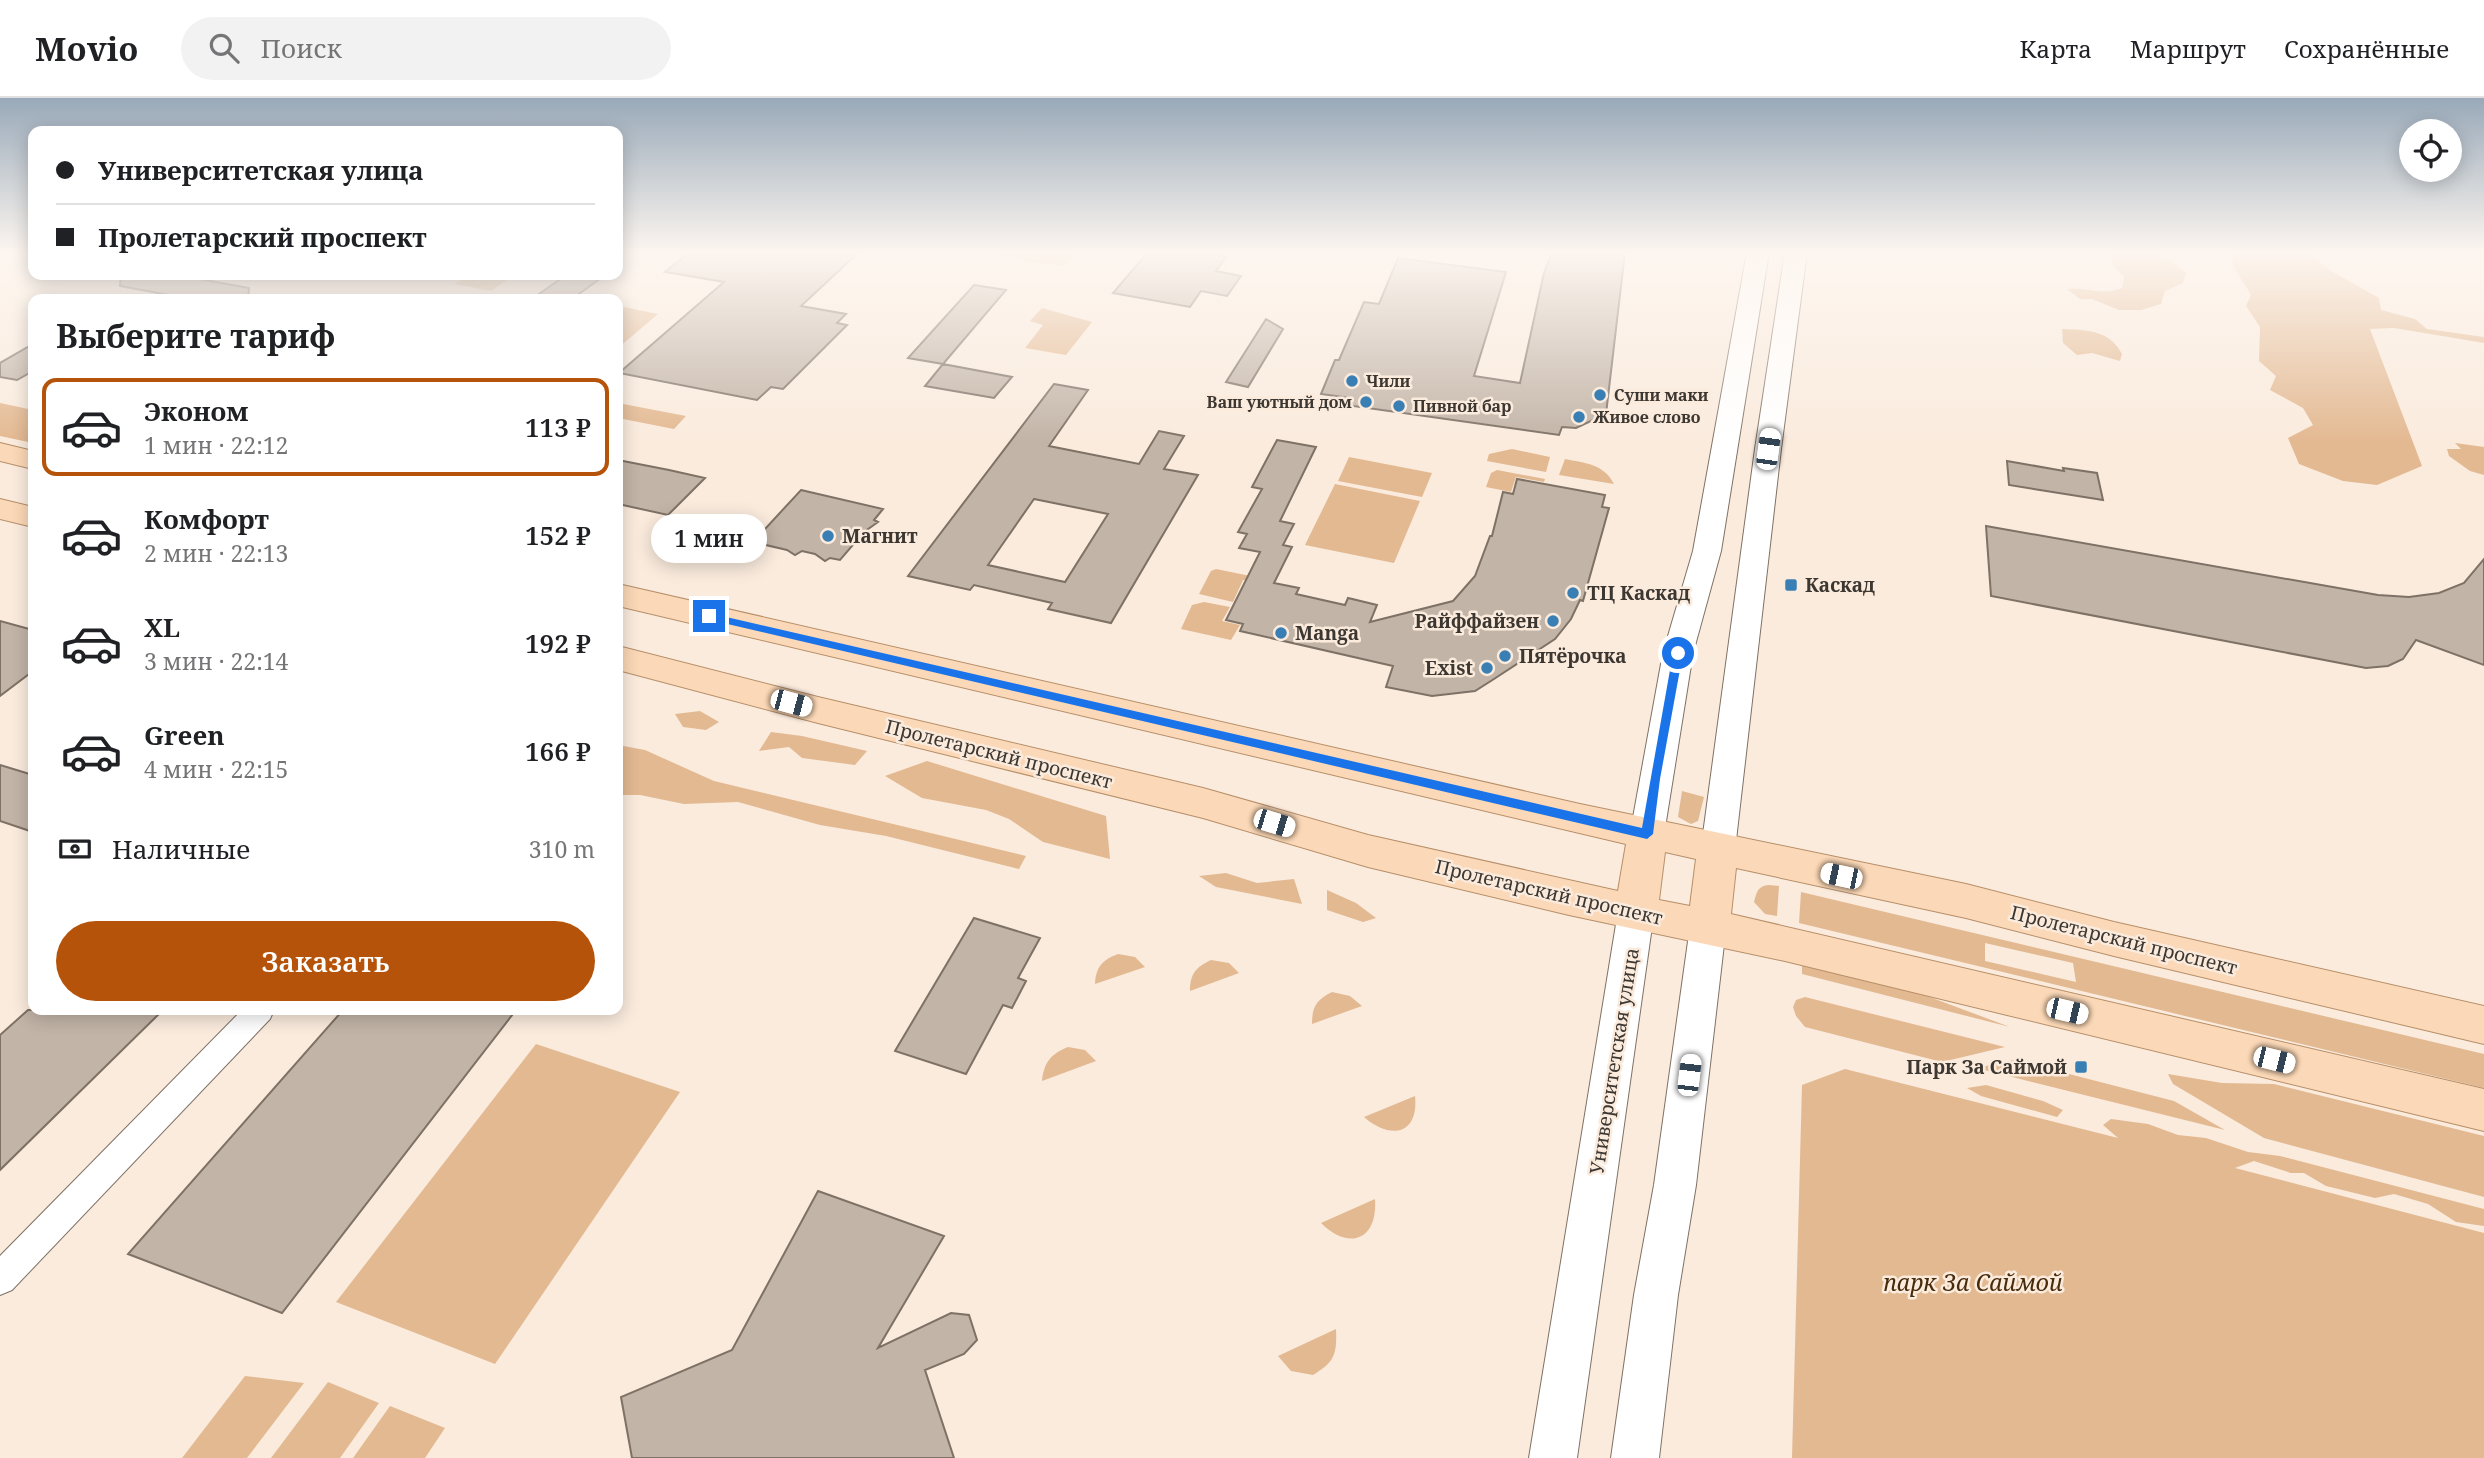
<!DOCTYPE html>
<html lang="ru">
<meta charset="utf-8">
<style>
body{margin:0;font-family:"Noto Serif",serif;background:#f2f2f2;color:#202124;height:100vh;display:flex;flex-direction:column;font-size:26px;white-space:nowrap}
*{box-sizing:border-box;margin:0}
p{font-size:23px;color:#757577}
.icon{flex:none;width:38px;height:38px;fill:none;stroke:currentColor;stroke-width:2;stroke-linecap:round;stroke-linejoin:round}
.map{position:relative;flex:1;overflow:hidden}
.drawer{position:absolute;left:28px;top:196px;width:595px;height:721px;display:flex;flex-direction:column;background:#fff;border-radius:14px;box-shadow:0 4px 18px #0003}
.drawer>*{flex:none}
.hud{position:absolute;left:28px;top:28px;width:595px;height:154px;border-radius:14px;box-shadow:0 4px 18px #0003;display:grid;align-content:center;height:154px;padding:0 28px;background:#fff}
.tools{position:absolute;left:2399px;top:21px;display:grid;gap:14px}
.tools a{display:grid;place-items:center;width:63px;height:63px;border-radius:50%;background:#fff;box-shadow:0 4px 18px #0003;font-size:35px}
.end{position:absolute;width:32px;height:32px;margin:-16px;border:9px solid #1a73e8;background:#fff;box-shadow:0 0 0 4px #fff}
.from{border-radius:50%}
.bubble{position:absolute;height:49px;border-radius:24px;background:#fff;box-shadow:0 4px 18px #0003;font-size:23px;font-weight:600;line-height:49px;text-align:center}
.car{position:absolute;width:21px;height:42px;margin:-21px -10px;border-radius:9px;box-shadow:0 0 5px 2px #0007;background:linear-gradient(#fff 24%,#345 0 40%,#fff 0 76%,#345 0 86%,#fff 0)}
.hud b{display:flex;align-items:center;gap:24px;height:66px;font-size:26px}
.hud b+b{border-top:2px solid #e0e0e0}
.hud i{width:18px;height:18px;background:#202124}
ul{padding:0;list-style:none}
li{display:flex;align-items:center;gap:21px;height:98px;margin:0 14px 10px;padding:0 14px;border:4px solid transparent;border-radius:14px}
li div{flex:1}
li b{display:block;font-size:26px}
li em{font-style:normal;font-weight:600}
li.on{border-color:#b45309}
li>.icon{width:63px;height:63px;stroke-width:1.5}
h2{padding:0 28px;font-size:32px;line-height:84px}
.pay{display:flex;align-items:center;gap:18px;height:77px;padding:0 28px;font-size:26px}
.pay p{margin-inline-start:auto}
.cta{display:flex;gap:14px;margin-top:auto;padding:14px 28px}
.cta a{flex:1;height:80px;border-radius:42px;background:#b45309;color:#fff;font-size:28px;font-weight:600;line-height:80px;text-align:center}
header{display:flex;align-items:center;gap:42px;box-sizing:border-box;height:98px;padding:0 35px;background:#fff;border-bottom:2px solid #e0e0e0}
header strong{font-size:33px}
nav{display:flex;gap:38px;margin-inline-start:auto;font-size:24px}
.search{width:490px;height:63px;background:#f2f2f2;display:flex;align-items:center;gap:18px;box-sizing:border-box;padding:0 24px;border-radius:38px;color:#757577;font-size:26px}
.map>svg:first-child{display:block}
.green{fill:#e3b992;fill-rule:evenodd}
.building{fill:#c2b4a7;stroke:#7e7165;stroke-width:2;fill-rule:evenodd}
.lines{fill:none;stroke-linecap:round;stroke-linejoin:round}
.street-casing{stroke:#7f7165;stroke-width:2}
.secondary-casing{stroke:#7f7165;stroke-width:2}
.primary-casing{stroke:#b78f69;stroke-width:2}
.street{fill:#fff;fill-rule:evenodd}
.secondary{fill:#fff;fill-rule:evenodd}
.primary{fill:#fbd8b7;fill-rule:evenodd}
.route{fill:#1a73e8}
.poi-dot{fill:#397fb4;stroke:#faebdd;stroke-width:2.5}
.labels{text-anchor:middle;stroke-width:5;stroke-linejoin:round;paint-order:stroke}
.far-poi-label{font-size:16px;font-weight:bold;fill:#3d3732;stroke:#faebdd;text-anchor:start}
.poi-label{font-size:19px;font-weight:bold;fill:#3d3732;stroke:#faebdd;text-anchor:start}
.street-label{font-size:19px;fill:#3d3732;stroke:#faebdd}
.near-park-label{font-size:23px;font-style:italic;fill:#482b0b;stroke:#faebdd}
</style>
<header>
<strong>Movio</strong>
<div class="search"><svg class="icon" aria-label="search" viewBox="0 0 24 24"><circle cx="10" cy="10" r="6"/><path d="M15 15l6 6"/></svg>Поиск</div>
<nav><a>Карта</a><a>Маршрут</a><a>Сохранённые</a></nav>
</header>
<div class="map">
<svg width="2484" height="1360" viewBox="0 0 2484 1360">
<rect width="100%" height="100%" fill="#faebdd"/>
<path class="green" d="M988,154H1077L1063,168L1006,160Z
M2109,154H2159L2186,175L2183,185L2165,193L2161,206L2141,212H2119L2092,201H2080L2067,191C2090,189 2100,198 2122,190L2124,179L2112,166Z
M2232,154H2316L2313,158L2331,173L2379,200L2381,212L2415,221L2427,231L2484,239V245L2394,230L2370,231L2422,368L2377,387L2343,383L2299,366L2288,340L2313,327L2303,310L2270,292L2276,278L2259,263L2260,229L2246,208L2251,197L2233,167Z
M469,177H514L491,193L455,186Z
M618,209L619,208L658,216L618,250Z
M1042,210L1092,224L1066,257L1025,250L1043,227L1030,223Z
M2062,231C2088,232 2109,232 2122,256L2120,263L2092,255L2077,257L2063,245Z
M0,305L33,312V345L0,338Z
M618,305L686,318L674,331L618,320Z
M2455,345L2484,349V377L2470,373L2449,358L2447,351H2461Z
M1512,351L1550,359L1546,374L1487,363L1489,356Z
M1349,359L1432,375L1422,399L1338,383Z
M1565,361C1585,365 1604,366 1614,386L1559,377Z
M1497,372L1545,381L1544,384L1516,379L1511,394L1486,389L1491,375Z
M1335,386L1420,403L1394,465L1305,447Z
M1216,471L1270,482L1267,487L1243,482L1233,504L1199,496L1211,473Z
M1204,504L1230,509L1222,523L1240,527L1231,542L1181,531L1192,507Z
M700,613L719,624L706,632L683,629L675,616Z
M771,634L802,638L867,653L855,667L802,660L789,649L759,653Z
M618,647L645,652L714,683L1026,758L1019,771L886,738L820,727L738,704L684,706L640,697H618Z
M927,663L1106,718L1110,761L1043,744L1009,721L986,712L922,700L885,678Z
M1682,693L1704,699L1698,723L1691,726L1678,719Z
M1226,775L1257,785L1294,781L1302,806L1216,789L1199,778Z
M1769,787L1779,788L1777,818L1765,816L1754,804C1757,793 1758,788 1769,787Z
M1327,792L1356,805L1376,820L1363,824L1327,812Z
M1801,794L2484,956V990L1799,825ZM1985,845L2073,865L2076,884L1985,863Z
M1118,856L1135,859L1145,869L1095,886C1096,869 1102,862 1118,856Z
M1211,862L1229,865L1239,875L1190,893C1190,876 1196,869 1211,862Z
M1802,863L1919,895L2010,929L1802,876Z
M1332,894L1350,898L1362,908L1312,926C1312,909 1316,902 1332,894Z
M1805,899L2005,949L1942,964L1805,929L1796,918L1793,909L1796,902Z
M536,946L680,994L495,1266L336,1204Z
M1068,949L1085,952L1096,963L1042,983C1044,964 1051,956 1068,949Z
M2014,962L2174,1003L2225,1032L1976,970Z
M1845,971L2118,1040L2103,1027L2111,1021L2148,1026L2178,1037L2206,1040L2248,1054L2280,1058L2484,1111V1128L2456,1124L2428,1106L2394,1096L2375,1100L2326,1088L2304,1075H2291L2254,1063L2235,1070L2484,1135V1360H1792L1802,987Z
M2168,976L2222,985L2274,986L2484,1038V1099L2264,1040L2173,986Z
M1986,987L2043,1003L2063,1012L2057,1019L1981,998L1967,990Z
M1415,998C1419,1037 1390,1042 1364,1019Z
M1375,1101C1378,1142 1349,1153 1321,1125Z
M1336,1231C1337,1256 1335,1264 1313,1277L1291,1273L1278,1258Z
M245,1278L304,1285L247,1360H182Z
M328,1284L379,1305L340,1360H271Z
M390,1308L445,1330L425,1360H353Z"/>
<path class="building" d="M690,154H739L756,156L759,154H859L801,208L846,216L837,225L847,227L783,291L771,289L757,302L619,275L724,184L665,174Z
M1148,154H1196L1226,159L1216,173L1241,178L1227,198L1201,193L1190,209L1113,195Z
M1552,154H1625L1606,316L1576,330L1562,329L1559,337L1346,307L1350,300L1321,296L1335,262H1339L1364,204L1379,206L1398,160L1506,174L1474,278L1520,285L1544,175Z
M121,177H178L249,190L248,201H190L120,188Z
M566,177H605L572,201H532Z
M974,187L1006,192L943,266L1012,279L994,300L925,288L943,266L908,260Z
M1266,221L1283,231L1248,289L1226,284Z
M33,246V273L17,282L0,279V265Z
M1054,286L1088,292L1049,348L1139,366L1159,333L1184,338L1164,371L1198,377L1111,525L1048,511L1052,505L974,487L970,492L908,478ZM1034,401L1108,416L1065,484L988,467Z
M1277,342L1316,349L1280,423L1294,426L1283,447L1292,449L1274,485L1299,490L1296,496L1345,507L1348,500L1377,507L1370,524L1453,503L1475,478L1490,438H1492L1503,394L1513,396L1517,381L1605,397L1602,409L1609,410L1583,503L1580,502L1571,521L1555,541L1494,581L1475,593L1432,598L1386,589L1393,568L1240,533L1243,526L1226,522L1260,454L1239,450L1247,436L1238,434L1262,391L1252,389Z
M618,362L669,372L705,380L668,417L618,406Z
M2007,363L2064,373L2063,370L2097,375L2103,402L2009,387Z
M801,392L883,411L874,422L878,424L864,434L840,462L830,460L825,463L815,456L802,453L795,457L787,452L753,444Z
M1986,428L2378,497L2409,499L2439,495L2464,485L2484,461V567L2416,542L2403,561L2388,568L2366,570L1991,498Z
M0,523L33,532V573L0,598Z
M0,667L33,677V734L0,723Z
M974,820L1040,840L1018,880L1026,883L1012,910L1003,907L966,976L895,953Z
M28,912H163L0,1072V937Z
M343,912H516L282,1215L128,1156Z
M818,1093L944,1138L878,1250L951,1215L969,1217L977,1242L964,1256L925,1272L954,1360H632L621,1299L732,1252Z"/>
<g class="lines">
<defs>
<path id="street" d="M242,912H274L270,921L12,1192L0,1197V1158Z"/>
<path id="secondary" d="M1747,154H1769L1721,453L1693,555L1664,736L1659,745L1647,749L1635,745L1630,736L1663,555L1693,453Z
M1785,154H1807L1781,351L1735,751L1730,761L1718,765L1706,761L1701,751L1755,351Z
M1636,799L1649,804L1654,814L1577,1360H1529L1618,814L1623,804Z
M1708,814L1721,818L1726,829L1696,1087L1678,1197L1659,1360H1611L1634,1197L1654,1087L1690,829L1695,818Z"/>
<path id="primary" d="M0,345L33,353V371L0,363Z
M0,401L33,409V429L0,421Z
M618,486L1580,706L1966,786L2114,824L2484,908V946L2114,858L1966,820L1736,770L1731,816L2484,991V1033L1785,863L1569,817L1368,769L1203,720L818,625L618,572V548L818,599L1203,690L1368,737L1618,793L1626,746L618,508ZM1665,754L1696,761L1690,808L1659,802Z"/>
</defs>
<use href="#street" class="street-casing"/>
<use href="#secondary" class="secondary-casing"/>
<use href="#primary" class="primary-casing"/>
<use href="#street" class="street"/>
<use href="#secondary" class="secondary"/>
<use href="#primary" class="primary"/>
</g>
<linearGradient id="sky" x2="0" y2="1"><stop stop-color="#99a9b9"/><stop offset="0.45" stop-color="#fdf6f0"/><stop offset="1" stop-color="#fdf6f0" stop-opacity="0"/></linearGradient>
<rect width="2484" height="344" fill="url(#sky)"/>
<path class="route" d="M709,515L1642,730L1673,555L1678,551L1683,555L1660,681L1653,736L1647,741L706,521V516Z"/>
<g class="poi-dot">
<circle cx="1352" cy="283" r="7"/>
<circle cx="1600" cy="297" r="7"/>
<circle cx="1366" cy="304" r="7"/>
<circle cx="1399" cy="308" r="7"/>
<circle cx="1579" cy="319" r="7"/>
<circle cx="828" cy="438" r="7"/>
<rect x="1784" y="480" width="14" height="14" rx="3.5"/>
<circle cx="1573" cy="495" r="7"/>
<circle cx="1553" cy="523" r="7"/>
<circle cx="1281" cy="535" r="7"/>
<circle cx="1505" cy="558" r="7"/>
<circle cx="1487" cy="570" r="7"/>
<rect x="2074" y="962" width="14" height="14" rx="3.5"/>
</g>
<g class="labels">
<g class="far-poi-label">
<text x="1366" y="289">Чили</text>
<text x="1614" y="303">Суши маки</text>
<text x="1352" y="310" text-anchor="end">Ваш уютный дом</text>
<text x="1413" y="314">Пивной бар</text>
<text x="1593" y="325">Живое слово</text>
</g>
<g class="poi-label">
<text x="842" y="445">Магнит</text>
<text x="1805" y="494">Каскад</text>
<text x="1587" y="502">ТЦ Каскад</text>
<text x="1539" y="530" text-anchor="end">Райффайзен</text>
<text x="1295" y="542">Manga</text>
<text x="1519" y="565">Пятёрочка</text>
<text x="1473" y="577" text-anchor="end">Exist</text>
<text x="2067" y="976" text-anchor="end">Парк За Саймой</text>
</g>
<g class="street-label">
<text transform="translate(999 656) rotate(14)" y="7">Пролетарский проспект</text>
<text transform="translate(1549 794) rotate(13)" y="7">Пролетарский проспект</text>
<text transform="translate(2124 842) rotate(14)" y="7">Пролетарский проспект</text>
<text transform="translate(1614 963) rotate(-81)" y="7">Университетская улица</text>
</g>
<g class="near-park-label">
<text x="1973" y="1193">парк За Саймой</text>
</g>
</g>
</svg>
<div class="tools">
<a><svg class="icon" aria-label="locate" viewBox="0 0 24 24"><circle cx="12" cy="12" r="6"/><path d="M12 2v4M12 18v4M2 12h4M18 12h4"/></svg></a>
</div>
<i class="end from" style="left:1678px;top:555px"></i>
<i class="end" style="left:709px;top:518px"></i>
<div class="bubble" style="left:651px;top:416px;width:116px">1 мин</div>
<i class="car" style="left:1768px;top:351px;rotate:8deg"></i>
<i class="car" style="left:791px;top:605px;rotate:105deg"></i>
<i class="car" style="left:1274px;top:725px;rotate:107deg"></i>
<i class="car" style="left:1841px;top:778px;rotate:282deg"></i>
<i class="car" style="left:2067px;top:913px;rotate:103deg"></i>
<i class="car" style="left:2274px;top:962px;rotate:104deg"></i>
<i class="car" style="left:1689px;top:977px;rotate:7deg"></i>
<div class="hud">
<b><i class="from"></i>Университетская улица</b>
<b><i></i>Пролетарский проспект</b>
</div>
<section class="drawer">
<h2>Выберите тариф</h2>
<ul>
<li class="on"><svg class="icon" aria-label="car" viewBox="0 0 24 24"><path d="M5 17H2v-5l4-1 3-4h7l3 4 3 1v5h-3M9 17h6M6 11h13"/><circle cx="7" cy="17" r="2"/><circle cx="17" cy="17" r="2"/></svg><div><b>Эконом</b><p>1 мин · 22:12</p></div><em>113 ₽</em></li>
<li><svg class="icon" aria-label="car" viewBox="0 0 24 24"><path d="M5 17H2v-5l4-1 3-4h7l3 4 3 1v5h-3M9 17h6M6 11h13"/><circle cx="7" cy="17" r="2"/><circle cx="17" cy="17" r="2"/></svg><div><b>Комфорт</b><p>2 мин · 22:13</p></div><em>152 ₽</em></li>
<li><svg class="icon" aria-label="car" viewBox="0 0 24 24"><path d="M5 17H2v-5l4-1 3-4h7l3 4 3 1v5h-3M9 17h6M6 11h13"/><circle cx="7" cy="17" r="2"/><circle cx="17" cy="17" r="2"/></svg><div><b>XL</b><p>3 мин · 22:14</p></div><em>192 ₽</em></li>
<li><svg class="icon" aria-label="car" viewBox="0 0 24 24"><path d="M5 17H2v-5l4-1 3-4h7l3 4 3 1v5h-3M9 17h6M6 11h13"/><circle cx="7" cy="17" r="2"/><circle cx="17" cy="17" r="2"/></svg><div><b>Green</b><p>4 мин · 22:15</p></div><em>166 ₽</em></li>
</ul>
<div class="pay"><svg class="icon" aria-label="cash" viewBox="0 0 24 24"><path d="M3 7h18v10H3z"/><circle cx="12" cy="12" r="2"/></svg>Наличные<p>310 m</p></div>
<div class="cta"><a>Заказать</a></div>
</section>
</div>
